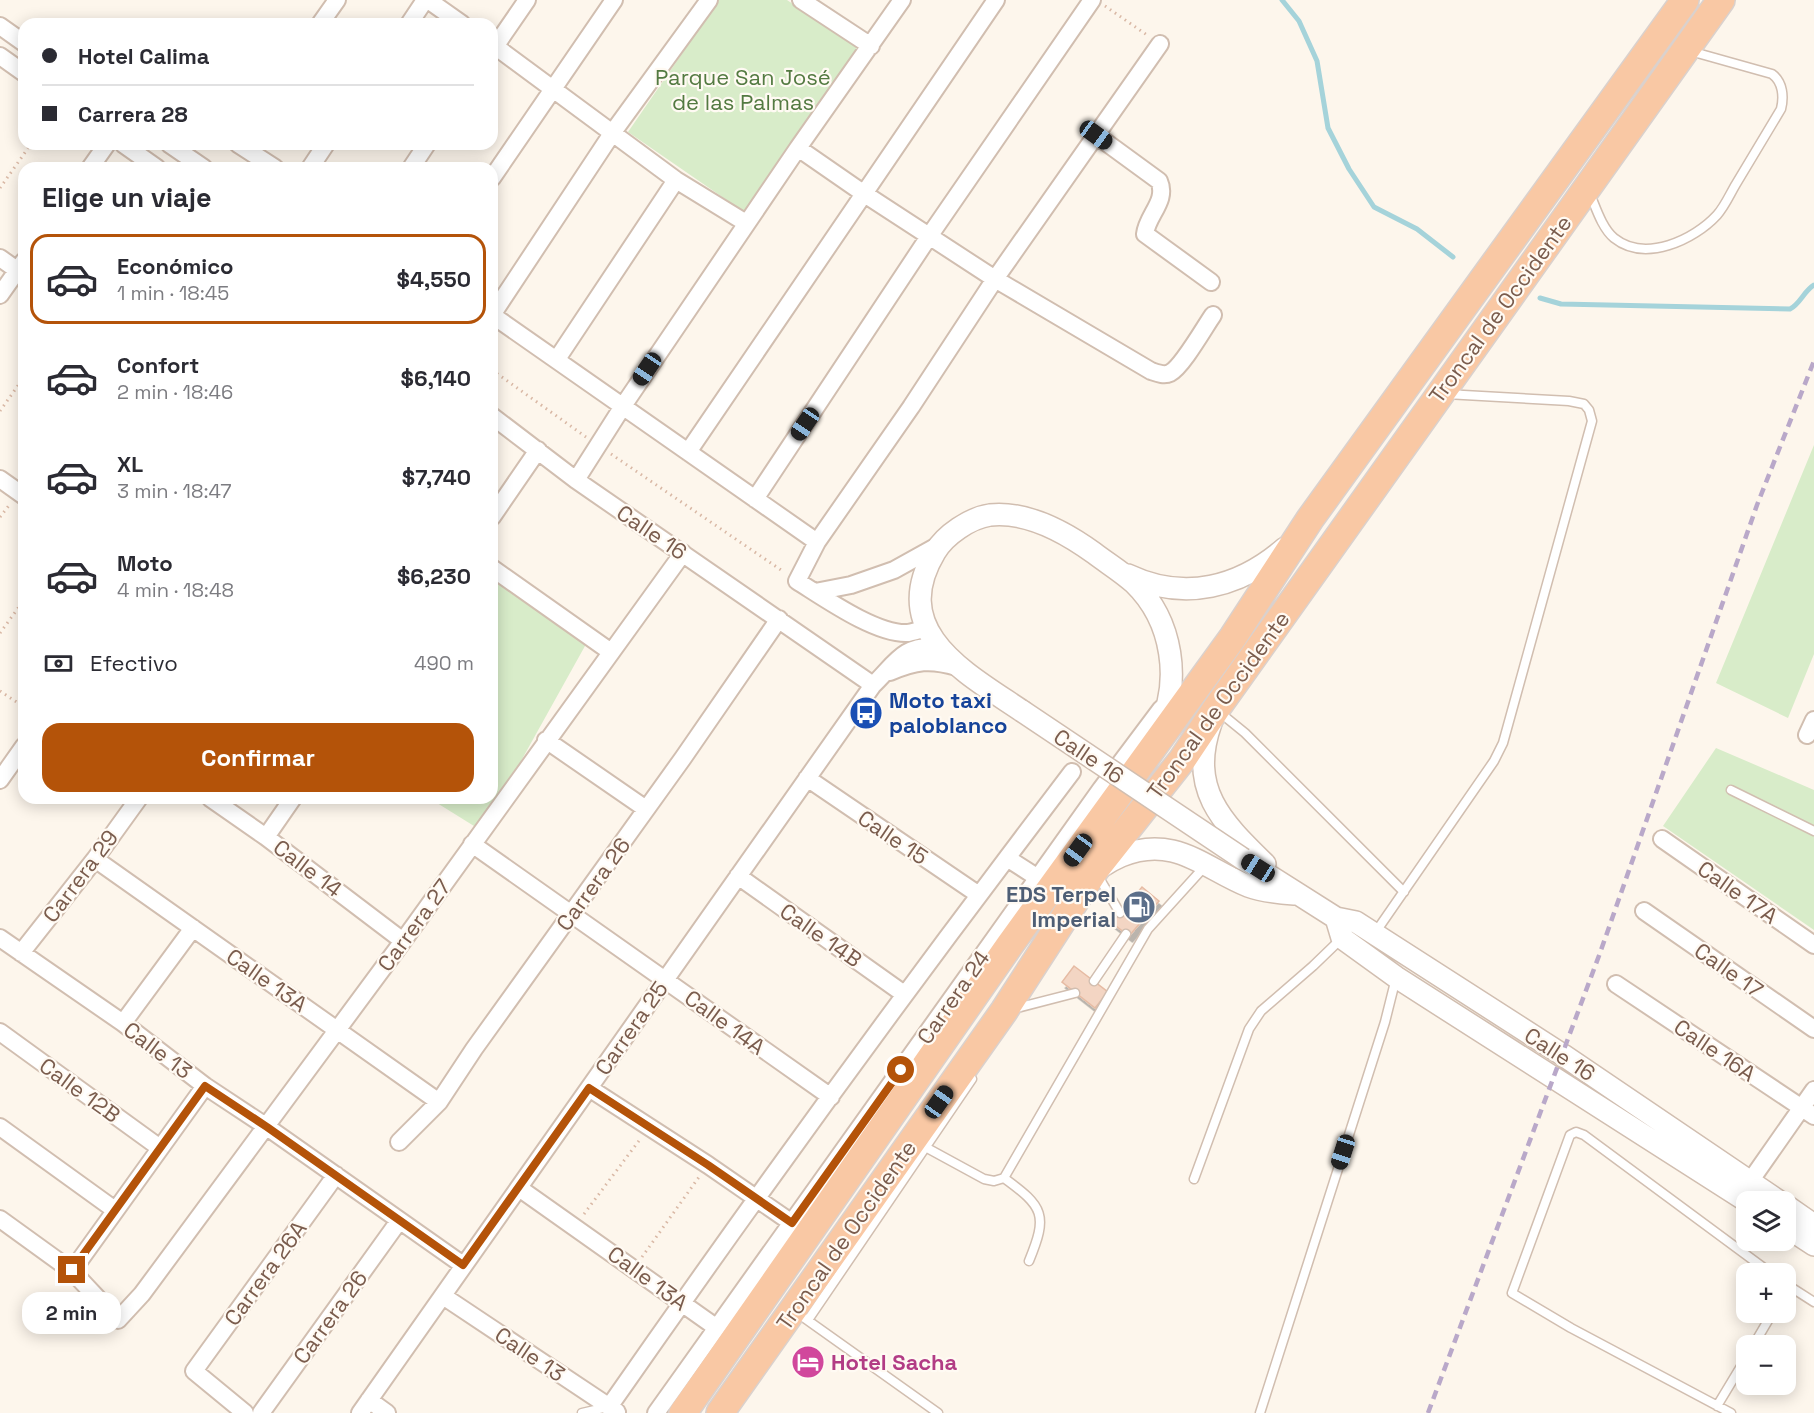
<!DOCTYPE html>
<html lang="es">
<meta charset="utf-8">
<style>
body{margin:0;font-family:"Space Grotesk",sans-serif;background:#f7f7f7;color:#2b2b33;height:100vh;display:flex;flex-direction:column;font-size:22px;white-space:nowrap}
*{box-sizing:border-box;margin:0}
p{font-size:20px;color:#7c7c81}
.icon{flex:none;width:33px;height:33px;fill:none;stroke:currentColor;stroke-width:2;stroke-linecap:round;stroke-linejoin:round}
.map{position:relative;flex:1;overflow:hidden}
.details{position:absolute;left:18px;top:162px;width:480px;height:642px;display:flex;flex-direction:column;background:#fff;border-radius:18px;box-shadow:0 3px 15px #0003}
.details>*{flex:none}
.top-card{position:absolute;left:18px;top:18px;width:480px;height:132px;border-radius:18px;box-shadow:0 3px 15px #0003;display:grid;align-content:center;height:132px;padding:0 24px;background:#fff}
.controls{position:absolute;left:1736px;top:1191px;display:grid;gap:12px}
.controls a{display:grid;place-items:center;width:60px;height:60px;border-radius:12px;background:#fff;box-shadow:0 3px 15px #0003;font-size:30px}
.end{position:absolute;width:27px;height:27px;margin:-14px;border:8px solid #b45309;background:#fff;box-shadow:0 0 0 3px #fff}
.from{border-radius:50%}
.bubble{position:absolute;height:42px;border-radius:18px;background:#fff;box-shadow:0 3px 15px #0003;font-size:20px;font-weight:600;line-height:42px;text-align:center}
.car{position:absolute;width:18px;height:36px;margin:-18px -9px;border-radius:8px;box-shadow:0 0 4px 2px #0007;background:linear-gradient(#222 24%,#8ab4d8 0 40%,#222 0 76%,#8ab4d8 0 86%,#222 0)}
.top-card b{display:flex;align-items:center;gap:21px;height:57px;font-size:22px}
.top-card b+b{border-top:2px solid #e1e1e2}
.top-card i{width:15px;height:15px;background:#2b2b33}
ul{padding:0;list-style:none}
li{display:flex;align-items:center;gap:18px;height:90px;margin:0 12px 9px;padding:0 12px;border:3px solid transparent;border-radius:18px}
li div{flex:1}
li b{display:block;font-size:22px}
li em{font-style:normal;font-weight:600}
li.on{border-color:#b45309}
li>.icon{width:54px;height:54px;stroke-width:1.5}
h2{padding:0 24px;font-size:27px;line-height:72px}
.pay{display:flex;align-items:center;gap:15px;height:66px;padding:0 24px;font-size:22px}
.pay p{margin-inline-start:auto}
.cta{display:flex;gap:12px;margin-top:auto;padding:12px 24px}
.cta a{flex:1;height:69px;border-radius:18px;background:#b45309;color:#fff;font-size:24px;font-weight:600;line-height:69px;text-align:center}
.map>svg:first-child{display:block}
.green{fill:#d8ecc9}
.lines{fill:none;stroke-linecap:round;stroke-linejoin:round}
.stream{stroke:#a5d3da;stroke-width:5}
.building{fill:#f3d5c3;stroke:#e6bba3;stroke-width:1.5;filter:url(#shadow)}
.service-casing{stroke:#d1beb0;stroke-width:11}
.minor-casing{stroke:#d1beb0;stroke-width:20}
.tertiary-casing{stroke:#d1beb0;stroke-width:24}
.trunk-casing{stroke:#dad1cd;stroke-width:30}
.path{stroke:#d9b8a5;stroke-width:3;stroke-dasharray:1.5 4.5;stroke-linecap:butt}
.service{stroke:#fff;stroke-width:8}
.minor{stroke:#fff;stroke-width:16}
.tertiary{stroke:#fff;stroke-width:21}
.trunk{stroke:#f9c8a4;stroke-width:27}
.rail{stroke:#b9a8c9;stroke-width:4.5;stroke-dasharray:9 6;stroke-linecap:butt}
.tertiary-bridge-casing{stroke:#d1beb0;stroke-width:24;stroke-linecap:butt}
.tertiary-bridge{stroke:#fff;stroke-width:21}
.route{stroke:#b45309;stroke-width:8}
.labels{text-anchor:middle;stroke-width:4.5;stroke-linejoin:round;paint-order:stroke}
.park-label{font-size:22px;fill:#537a41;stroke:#fffaf3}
.street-label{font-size:22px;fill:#7a5c4d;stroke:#fffaf3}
.transit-label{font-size:22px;font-weight:bold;fill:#164399;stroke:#fffaf3;text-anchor:start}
.service-label{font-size:22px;font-weight:bold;fill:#4e5e75;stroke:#fffaf3;text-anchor:end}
.hotel-label{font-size:22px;font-weight:bold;fill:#b23c85;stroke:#fffaf3;text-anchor:start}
</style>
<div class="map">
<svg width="1814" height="1413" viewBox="0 0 1814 1413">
<defs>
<filter id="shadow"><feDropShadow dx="3.5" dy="6" stdDeviation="0" flood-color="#0004"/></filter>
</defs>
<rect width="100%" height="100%" fill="#fdf6ec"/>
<path class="green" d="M719,0H787L857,48L744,212L628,132Z
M1814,445V654L1788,718L1716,683Z
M492,568L590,637L482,831L429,798H492Z
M1716,748L1814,790V930L1663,826Z"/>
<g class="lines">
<path class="stream" d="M1282,0L1299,21L1317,61L1328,128L1349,169L1374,207L1417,229L1453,257
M1540,298L1561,304L1790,309C1800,304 1804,291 1814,285"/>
</g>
<path class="building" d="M1142,887L1159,901L1129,936L1112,923Z
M1074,966L1108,992L1095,1008L1062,982Z"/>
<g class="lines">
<defs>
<path id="service" d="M1590,194C1596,208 1602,228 1614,238C1645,263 1694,240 1717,215C1725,206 1730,194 1736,184C1751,159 1766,134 1781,109C1784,97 1783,82 1772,74L1690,51
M1218,711L1245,733L1404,892
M1731,790L1814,831
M1098,876L1120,913
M1375,933L1494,761L1503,743L1592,421L1589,410L1584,404L1569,401L1446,394
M1094,981L1126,934
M1013,1009L1075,993
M916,1142L984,1179L994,1181L1004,1178L1148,929L1206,865
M1004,1178C1044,1207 1048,1215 1029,1261
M1194,1179L1249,1029L1261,1011L1313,966L1342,938
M1785,1292L1789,1286L1814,1302
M803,1317L938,1413
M808,1320L972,1079
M1753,1346L1773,1312
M1717,1406L1746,1358
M582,1413L608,1407
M1260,1413L1385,1022L1396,978
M1731,1413L1571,1328L1512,1293L1570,1135L1576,1132L1584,1135L1772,1274"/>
<path id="minor" d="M428,0L462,24
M709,0L613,132L492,315L817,542
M801,0L871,46
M320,24L337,0
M409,24L425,0
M0,26L24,43
M492,44L676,180L746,223
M492,51L527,0
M0,56L24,73
M1096,135L1159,181C1168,201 1147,215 1145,234L1211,282
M123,144L157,168
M169,144L204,168
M238,144L275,168
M798,148L902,0
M90,168L107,144
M310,168L326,144
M411,168L427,144
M492,178L614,0
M0,258L24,275
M0,295L24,261
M557,359L676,180
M492,416L576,480L873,685
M688,452L996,0
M0,479L24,496
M576,480L623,406L798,148L863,193L995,279L1151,371C1157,373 1164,376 1170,373C1182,367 1204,328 1213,315
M755,499L930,235L1092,0
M492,517L538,450
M492,568L611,652
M815,592L851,585L894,570L939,545
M926,628C920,630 914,632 908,633C876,635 823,597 797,581L817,542L911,407L995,279L1160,44
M890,672C916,661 930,659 957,667
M1807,735L1814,720
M546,740L646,809
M807,778L979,895
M0,780L24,746
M210,798L266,837L403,941
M266,837L293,798
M1662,839L1814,945
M472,844L831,1097
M1007,858L1072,772
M95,859L439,1102
M738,876L904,994
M1644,911L1814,1029
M0,938L123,1023L205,1086L267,1127L463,1265
M21,953L95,859L139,798
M1616,984L1814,1116
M123,1023L193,928
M0,1032L160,1148
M589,1088L708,1165L792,1223
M0,1127L115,1210
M399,1142L439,1102L474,1049L683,758L779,619
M519,1188L717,1328
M1744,1190L1814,1090
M0,1219L72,1271L118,1320L142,1294L403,941L683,553
M72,1271L205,1086
M443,1296L617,1412
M369,1400L387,1413
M609,1407C738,1222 871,1038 1007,858L1038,878
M245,1413L194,1371L336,1175
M261,1413L399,1221
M360,1413L873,685C895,664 903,644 937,647
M656,1413L1101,789L1161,709"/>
<path id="tertiary" d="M1128,575C1185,602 1240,587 1285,548
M1022,711C966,673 887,632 935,552C945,535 970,518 990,515C1027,511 1065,532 1094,553C1107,563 1122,572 1134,583C1173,621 1182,682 1158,730
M1211,723C1188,789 1221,821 1265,864
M1243,859L1336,918L1356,922L1563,1055L1780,1202
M1101,867C1107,863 1114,859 1121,856C1174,834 1204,868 1248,886C1262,891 1279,893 1294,894
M1336,918L1342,938L1396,977L1748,1202
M1785,1205L1814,1225
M1785,1226L1814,1245"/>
<path id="trunk" d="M683,1413L1009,946L1233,637L1310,519L1685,0
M720,1413L1004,1011L1095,870L1182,760L1216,709L1721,0"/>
</defs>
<use href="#service" class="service-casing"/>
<use href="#minor" class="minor-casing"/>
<use href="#tertiary" class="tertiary-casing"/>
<use href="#trunk" class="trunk-casing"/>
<path class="path" d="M1105,6L1147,35
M0,188L31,144
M492,370L586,437
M0,411L24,377
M611,454L784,572
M0,517L10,504
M0,633L24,600
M0,691L24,707
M584,1214L641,1138
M642,1257L699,1177"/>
<use href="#service" class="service"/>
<use href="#minor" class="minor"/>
<use href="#tertiary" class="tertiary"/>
<use href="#trunk" class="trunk"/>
<path class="rail" d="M1428,1413L1600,953L1757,505L1814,361"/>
<defs>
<path id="tertiary-bridge" d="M1022,711L1243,859"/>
</defs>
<use href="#tertiary-bridge" class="tertiary-bridge-casing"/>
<use href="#tertiary-bridge" class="tertiary-bridge"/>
</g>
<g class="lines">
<path class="route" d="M72,1270L205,1086L267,1127L463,1265L589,1088L708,1165L792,1223L901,1070"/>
</g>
<defs>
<symbol id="bus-disc" viewBox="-11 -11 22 22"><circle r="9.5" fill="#1a4fb4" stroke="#fffaf3"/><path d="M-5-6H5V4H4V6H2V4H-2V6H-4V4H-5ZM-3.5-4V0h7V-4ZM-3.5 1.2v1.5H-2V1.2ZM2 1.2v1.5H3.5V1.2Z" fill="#fff"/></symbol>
<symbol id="fuel-disc" viewBox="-11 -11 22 22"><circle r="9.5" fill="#5c6f8a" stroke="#fffaf3"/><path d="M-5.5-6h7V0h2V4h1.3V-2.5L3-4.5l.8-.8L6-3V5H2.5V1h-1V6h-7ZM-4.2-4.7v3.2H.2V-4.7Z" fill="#fff"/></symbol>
<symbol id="hotel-disc" viewBox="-11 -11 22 22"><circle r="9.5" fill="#d1479c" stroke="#fffaf3"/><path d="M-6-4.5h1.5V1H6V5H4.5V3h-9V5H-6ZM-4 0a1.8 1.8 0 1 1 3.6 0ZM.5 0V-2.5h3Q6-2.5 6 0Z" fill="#fff"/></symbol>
</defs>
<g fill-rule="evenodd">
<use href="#bus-disc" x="847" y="694" width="38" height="38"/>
<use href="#fuel-disc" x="1120" y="888" width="38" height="38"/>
<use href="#hotel-disc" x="789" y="1343" width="38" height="38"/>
</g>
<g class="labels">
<g class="park-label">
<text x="743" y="85">Parque San José<tspan x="743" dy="25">de las Palmas</tspan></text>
</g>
<g class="street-label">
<text transform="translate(1500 309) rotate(-54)" y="8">Troncal de Occidente</text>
<text transform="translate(652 532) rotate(34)" y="8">Calle 16</text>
<text transform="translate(1218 705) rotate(-54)" y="8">Troncal de Occidente</text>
<text transform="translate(1089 756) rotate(34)" y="8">Calle 16</text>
<text transform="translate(893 837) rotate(34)" y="8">Calle 15</text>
<text transform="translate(308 868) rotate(37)" y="8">Calle 14</text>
<text transform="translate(80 876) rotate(-53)" y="8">Carrera 29</text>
<text transform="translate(593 884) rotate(-54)" y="8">Carrera 26</text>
<text transform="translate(1738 892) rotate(35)" y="8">Calle 17A</text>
<text transform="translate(414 925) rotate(-54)" y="8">Carrera 27</text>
<text transform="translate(821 935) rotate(35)" y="8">Calle 14B</text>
<text transform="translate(1729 970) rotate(35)" y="8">Calle 17</text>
<text transform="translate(267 980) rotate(35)" y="8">Calle 13A</text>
<text transform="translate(953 997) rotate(-55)" y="8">Carrera 24</text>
<text transform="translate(725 1022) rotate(36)" y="8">Calle 14A</text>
<text transform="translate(631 1028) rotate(-55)" y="8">Carrera 25</text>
<text transform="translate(158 1050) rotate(37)" y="8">Calle 13</text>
<text transform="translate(1715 1050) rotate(34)" y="8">Calle 16A</text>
<text transform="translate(1560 1054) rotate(33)" y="8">Calle 16</text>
<text transform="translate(80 1090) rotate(36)" y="8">Calle 12B</text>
<text transform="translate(846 1235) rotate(-55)" y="8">Troncal de Occidente</text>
<text transform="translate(265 1273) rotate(-54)" y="8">Carrera 26A</text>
<text transform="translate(648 1278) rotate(36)" y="8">Calle 13A</text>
<text transform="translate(330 1317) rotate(-54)" y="8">Carrera 26</text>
<text transform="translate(530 1354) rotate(34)" y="8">Calle 13</text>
</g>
<g class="transit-label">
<text x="889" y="708">Moto taxi<tspan x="889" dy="25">paloblanco</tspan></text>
</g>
<g class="service-label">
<text x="1116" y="902">EDS Terpel<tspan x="1116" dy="25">Imperial</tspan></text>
</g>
<g class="hotel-label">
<text x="831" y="1370">Hotel Sacha</text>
</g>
</g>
</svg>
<div class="controls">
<a><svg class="icon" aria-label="layers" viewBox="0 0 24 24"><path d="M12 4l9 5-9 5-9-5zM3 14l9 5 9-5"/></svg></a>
<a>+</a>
<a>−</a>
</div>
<i class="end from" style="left:901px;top:1070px"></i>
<i class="end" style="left:72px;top:1270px"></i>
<div class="bubble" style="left:22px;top:1292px;width:99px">2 min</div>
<i class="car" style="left:1096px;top:135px;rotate:126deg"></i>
<i class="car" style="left:647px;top:369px;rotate:214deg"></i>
<i class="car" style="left:805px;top:424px;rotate:214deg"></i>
<i class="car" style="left:1078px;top:850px;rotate:216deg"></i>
<i class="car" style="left:1258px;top:868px;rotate:302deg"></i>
<i class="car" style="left:939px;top:1102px;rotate:35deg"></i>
<i class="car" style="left:1343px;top:1152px;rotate:198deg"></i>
<div class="top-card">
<b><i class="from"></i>Hotel Calima</b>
<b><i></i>Carrera 28</b>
</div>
<section class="details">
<h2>Elige un viaje</h2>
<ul>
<li class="on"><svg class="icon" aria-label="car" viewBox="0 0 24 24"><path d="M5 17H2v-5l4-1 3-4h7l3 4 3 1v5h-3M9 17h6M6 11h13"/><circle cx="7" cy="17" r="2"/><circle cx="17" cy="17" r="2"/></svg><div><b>Económico</b><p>1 min · 18:45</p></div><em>$4,550</em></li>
<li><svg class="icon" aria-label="car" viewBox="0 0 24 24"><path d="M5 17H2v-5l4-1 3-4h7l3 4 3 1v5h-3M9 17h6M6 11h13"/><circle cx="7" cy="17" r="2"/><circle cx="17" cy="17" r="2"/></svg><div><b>Confort</b><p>2 min · 18:46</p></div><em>$6,140</em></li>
<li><svg class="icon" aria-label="car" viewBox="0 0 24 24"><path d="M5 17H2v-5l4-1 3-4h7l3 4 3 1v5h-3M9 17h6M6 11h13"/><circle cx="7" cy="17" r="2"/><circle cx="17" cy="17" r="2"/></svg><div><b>XL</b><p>3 min · 18:47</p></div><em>$7,740</em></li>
<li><svg class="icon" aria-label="car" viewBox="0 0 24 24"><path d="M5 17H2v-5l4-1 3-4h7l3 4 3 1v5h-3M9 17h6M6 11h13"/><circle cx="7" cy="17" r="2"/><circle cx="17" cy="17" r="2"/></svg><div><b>Moto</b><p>4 min · 18:48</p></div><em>$6,230</em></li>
</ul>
<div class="pay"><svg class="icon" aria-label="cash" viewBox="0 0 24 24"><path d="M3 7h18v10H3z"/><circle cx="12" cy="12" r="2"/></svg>Efectivo<p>490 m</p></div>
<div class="cta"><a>Confirmar</a></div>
</section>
</div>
